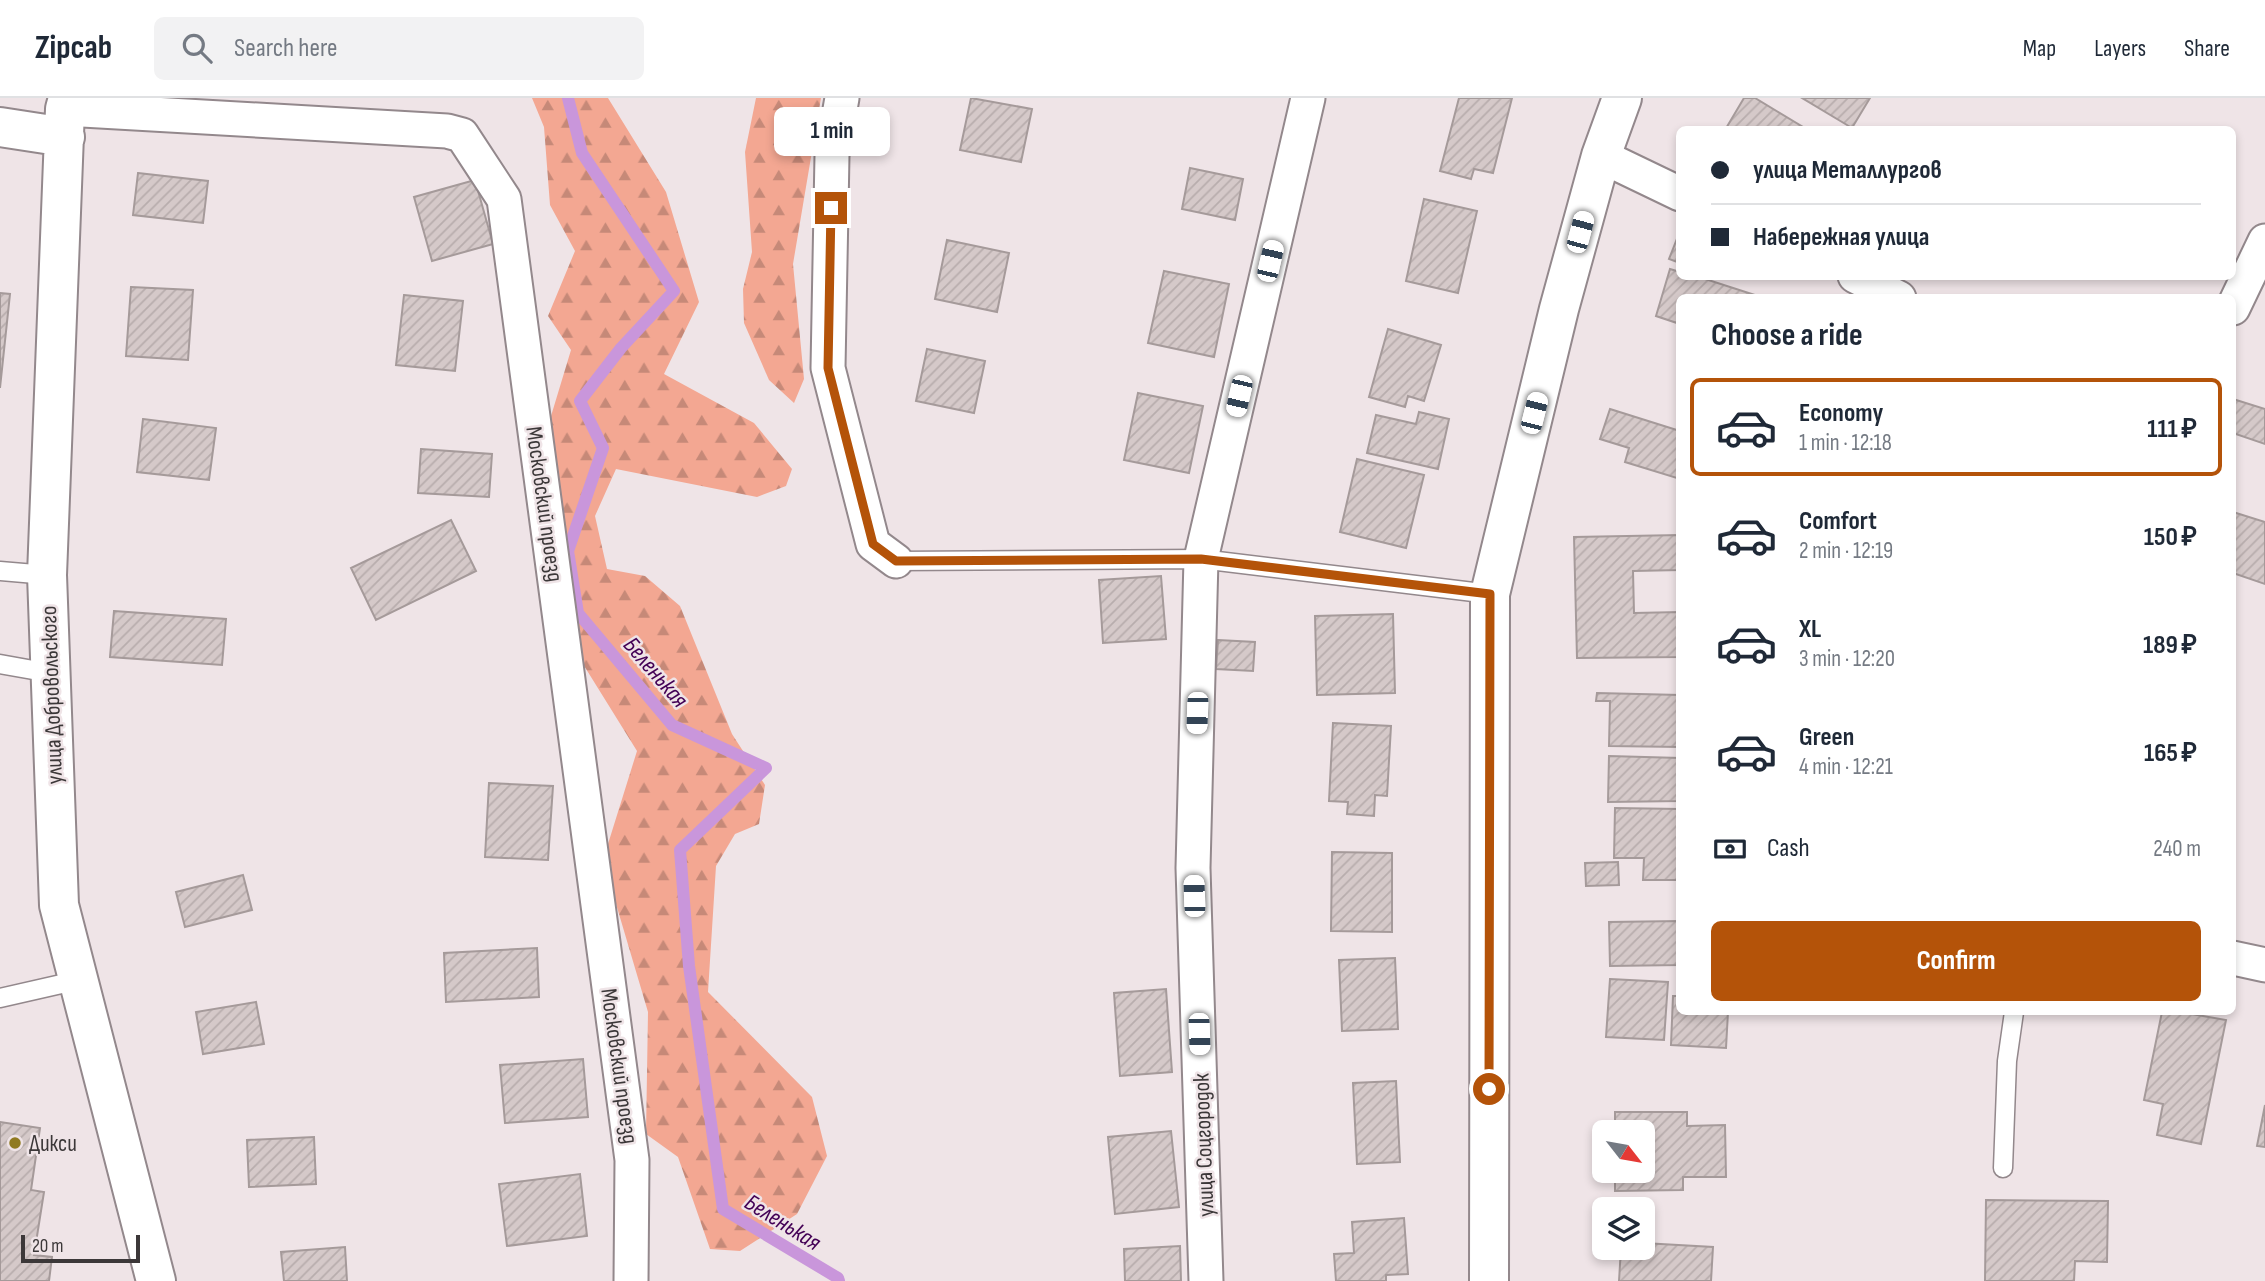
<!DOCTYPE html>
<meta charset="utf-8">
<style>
body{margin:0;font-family:"Sofia Sans Condensed",sans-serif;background:#f2f2f3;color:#1f2937;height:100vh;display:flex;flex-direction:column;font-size:26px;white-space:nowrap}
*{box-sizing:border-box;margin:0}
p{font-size:23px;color:#747a83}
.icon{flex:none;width:38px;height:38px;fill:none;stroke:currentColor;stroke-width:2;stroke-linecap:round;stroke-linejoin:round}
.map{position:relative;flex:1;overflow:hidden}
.drawer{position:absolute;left:1676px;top:196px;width:560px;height:721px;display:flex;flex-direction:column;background:#fff;border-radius:10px;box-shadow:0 4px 10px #0003}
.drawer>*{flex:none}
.banner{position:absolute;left:1676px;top:28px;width:560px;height:154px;border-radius:10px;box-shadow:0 4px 10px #0003;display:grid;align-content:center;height:154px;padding:0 35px;background:#fff}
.needle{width:46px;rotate:121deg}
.controls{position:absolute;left:1592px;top:1022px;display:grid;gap:14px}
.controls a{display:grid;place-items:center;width:63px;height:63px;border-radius:10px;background:#fff;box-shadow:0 4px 10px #0003;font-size:35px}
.scale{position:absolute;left:21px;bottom:18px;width:119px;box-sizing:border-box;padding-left:7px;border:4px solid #3c3839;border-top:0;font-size:19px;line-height:24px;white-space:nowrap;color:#3c3839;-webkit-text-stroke:5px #efe4e7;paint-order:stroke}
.end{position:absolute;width:32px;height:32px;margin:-16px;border:9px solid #b45309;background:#fff;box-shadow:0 0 0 4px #fff}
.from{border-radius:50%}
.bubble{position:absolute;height:49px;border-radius:10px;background:#fff;box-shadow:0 4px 10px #0003;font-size:23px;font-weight:700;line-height:49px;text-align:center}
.car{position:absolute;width:21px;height:42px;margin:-21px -10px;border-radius:9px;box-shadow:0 0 5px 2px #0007;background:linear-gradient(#fff 24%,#345 0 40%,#fff 0 76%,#345 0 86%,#fff 0)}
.banner b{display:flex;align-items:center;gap:24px;height:66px;font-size:26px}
.banner b+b{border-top:2px solid #e0e1e3}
.banner i{width:18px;height:18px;background:#1f2937}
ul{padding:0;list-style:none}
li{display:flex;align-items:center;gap:21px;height:98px;margin:0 14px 10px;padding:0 21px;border:4px solid transparent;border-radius:10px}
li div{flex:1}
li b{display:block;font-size:26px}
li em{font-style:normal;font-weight:700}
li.on{border-color:#b45309}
li>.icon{width:63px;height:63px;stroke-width:1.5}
h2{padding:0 35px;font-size:32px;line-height:84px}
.pay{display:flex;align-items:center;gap:18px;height:77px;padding:0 35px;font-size:26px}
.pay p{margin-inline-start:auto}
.primary-button{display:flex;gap:14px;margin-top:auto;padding:14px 35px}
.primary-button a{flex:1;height:80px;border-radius:10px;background:#b45309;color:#fff;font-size:28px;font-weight:700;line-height:80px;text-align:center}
header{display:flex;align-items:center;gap:42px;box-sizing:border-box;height:98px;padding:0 35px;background:#fff;border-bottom:2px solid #e0e1e3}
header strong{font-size:33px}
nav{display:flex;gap:38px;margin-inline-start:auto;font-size:24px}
.search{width:490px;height:63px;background:#f2f2f3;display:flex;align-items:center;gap:18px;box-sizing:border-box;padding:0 24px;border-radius:10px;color:#747a83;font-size:26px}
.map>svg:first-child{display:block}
.forest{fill:url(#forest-firs)}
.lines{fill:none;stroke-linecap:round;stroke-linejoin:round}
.stream{stroke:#c996db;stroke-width:12}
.building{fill:url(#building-hatch);stroke:#a59a9a;stroke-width:2}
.service-casing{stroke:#93888c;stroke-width:21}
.minor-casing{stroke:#93888c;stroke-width:37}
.tertiary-casing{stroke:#93888c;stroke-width:42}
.secondary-casing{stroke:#93888c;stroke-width:42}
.service{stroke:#fff;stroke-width:18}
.minor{stroke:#fff;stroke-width:33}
.tertiary{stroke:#fff;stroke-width:38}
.secondary{stroke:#fff;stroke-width:38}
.route{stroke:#b45309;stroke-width:9}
.poi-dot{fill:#907a20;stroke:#efe4e7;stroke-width:2.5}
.labels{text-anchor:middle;stroke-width:5;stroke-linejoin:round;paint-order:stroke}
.street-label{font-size:23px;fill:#3c3839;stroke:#efe4e7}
.poi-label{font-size:23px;fill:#3c3839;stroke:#efe4e7;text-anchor:start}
.water-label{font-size:24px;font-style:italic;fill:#430055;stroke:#efe4e7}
</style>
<header>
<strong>Zipcab</strong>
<div class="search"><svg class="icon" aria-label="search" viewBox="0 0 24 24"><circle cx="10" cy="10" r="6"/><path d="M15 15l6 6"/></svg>Search here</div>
<nav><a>Map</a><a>Layers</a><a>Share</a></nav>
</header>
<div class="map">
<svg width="2265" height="1183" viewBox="0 0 2265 1183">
<defs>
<pattern id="forest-firs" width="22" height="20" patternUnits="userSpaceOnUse" patternTransform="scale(1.75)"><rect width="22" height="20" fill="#f3a792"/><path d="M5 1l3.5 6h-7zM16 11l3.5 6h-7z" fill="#c68978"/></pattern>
<pattern id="building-hatch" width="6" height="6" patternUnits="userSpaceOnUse" patternTransform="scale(1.75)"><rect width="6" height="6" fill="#d5c9c9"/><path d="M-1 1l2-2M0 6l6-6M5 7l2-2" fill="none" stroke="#b8adad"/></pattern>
</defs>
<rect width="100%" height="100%" fill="#efe4e7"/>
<path class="forest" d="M532,0H608L666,94L699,204L664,276L754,325L792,371L786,388L757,399L616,371L595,418L607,471L645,478L680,508L732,636L765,687L759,726L735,736L716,768L708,894L812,999L827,1058L797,1116L740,1153L710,1151L678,1059L646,1036L648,914L603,762L637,653L573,550L548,328L571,252L548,218L575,153L550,107L544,29Z
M756,0H821L793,166L804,281L794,305L769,282L744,225L743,191L752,154L745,54Z"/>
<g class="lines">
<path class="stream" d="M568,0L582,55L674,193L621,250L580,303L603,350L568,453L578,515L672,627L766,670L680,752L689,868L723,1111L838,1180L839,1183"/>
</g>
<path class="building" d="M971,0L1032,11L1021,64L960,52Z
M1459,0H1512L1493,75L1474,71L1471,81L1440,73Z
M1744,0H1755L1808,32H1725Z
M1802,0H1870L1852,30Z
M1190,70L1243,81L1235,122L1182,111Z
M138,75L208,83L203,125L133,117Z
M475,82L493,146L432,163L414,99Z
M1424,101L1477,113L1458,195L1406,183Z
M1680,133V165L1669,161Z
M947,142L1009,155L997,214L935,201Z
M1670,171L1680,174V178H1696L1758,198V200H1680V226L1656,218Z
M1164,173L1229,186L1214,259L1148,245Z
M131,189L193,192L188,262L126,258Z
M0,195L10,196L0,290Z
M404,197L463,203L455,273L396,267Z
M1388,231L1441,247L1424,303L1408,298L1405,309L1369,299Z
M927,251L985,263L974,315L916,303Z
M1138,295L1203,308L1189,375L1124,362Z
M2233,301L2265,311V346L2233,335Z
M1610,311L1680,333V381L1625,364L1629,350L1600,341Z
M1419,314L1449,321L1438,371L1367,355L1376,317L1416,326Z
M143,321L216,330L209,382L137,374Z
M421,351L492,356L489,399L418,395Z
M1357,361L1424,377L1406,450L1340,434Z
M2233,414L2265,424V486L2233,475Z
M451,422L476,473L376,522L351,470Z
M1680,437V472L1633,473L1634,515L1680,514V559L1577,560L1574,439Z
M1161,478L1166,541L1103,545L1099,482Z
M114,513L226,521L222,567L110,559Z
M1393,516L1395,595L1317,597L1315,518Z
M1218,542L1255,544L1253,573L1216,571Z
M1597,595L1680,597V649L1609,648L1610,603H1596Z
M1333,625L1391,628L1387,698L1375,697L1374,718L1347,716L1348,704L1329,703Z
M1609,658L1680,660V703L1608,704Z
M489,685L553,688L548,762L485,759Z
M1615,710L1680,711V782H1643L1644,760H1614Z
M1332,754L1392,755V834L1331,833Z
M1618,764L1619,787L1586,788L1585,765Z
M243,777L252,812L185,829L176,794Z
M1680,823V867L1610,868L1609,824Z
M537,850L539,899L446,904L444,855Z
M1395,860L1398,931L1342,933L1339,862Z
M1610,881L1668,884L1664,942L1606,939Z
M1166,891L1172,974L1120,978L1114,895Z
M1673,898H1680V914H1728L1726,950L1671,947Z
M256,904L264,946L203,956L196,914Z
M2162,914H2180L2226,922L2201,1046L2157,1037L2163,1006L2144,1002Z
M583,961L588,1019L505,1025L500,967Z
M1396,983L1400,1064L1357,1066L1353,985Z
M2265,1007V1049L2257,1048Z
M1615,1014H1687V1028L1725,1027L1726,1079H1683V1092L1615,1093V1073H1643V1034H1615Z
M0,1024L40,1030L31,1092L44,1094L34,1157L52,1159L49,1183H0Z
M1171,1033L1179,1109L1115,1116L1108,1039Z
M314,1039L316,1086L249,1089L247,1042Z
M580,1076L587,1138L507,1148L499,1086Z
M1986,1102L2108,1103L2107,1164L2075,1163L2074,1183H1985Z
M1404,1120L1408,1176L1386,1177V1183H1336L1334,1156L1354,1155L1352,1124Z
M1643,1145L1713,1149L1711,1183H1619L1621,1150H1643Z
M1180,1148L1181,1183H1125L1124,1151Z
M345,1149L347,1183H284L281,1154Z"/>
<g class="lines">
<defs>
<path id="service" d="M896,463L1201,461L1490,496
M0,473L47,477
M0,566L50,575
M0,900L79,882
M2003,1070L2007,963L2014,914"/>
<path id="minor" d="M842,0L832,57L828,270L873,446L896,463
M65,11L447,33L462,37L504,101L632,1062L631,1183
M1601,58L1680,96
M1855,178L1899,200
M2233,210L2265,143
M2233,860L2265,867
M1206,1183L1193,770L1201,461L1308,0"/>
<path id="tertiary" d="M68,0L65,11L47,477L59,807L156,1183
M0,29L65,39"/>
<path id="secondary" d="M1489,1183L1490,496L1559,211L1601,58L1622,0"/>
</defs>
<use href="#service" class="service-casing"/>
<use href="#minor" class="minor-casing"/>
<use href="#tertiary" class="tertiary-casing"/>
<use href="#secondary" class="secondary-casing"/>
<use href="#service" class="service"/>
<use href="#minor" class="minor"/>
<use href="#tertiary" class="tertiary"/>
<use href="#secondary" class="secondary"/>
</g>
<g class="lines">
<path class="route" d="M831,110L828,270L873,446L896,463L1201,461L1490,496L1489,991"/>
</g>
<circle class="poi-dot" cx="15" cy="1045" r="7"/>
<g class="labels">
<g class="street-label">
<text transform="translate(545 406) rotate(82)" y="8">Московский проезд</text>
<text transform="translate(51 597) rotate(-92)" y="8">улица Добровольского</text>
<text transform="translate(620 968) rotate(82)" y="8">Московский проезд</text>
<text transform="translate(1203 1047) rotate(-92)" y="8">улица Соцгородок</text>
</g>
<g class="poi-label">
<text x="29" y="1053">Дикси</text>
</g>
<g class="water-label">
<text transform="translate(656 574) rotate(49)" y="8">Беленькая</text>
<text transform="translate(783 1124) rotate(32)" y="8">Беленькая</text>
</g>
</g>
</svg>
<div class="controls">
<a><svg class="needle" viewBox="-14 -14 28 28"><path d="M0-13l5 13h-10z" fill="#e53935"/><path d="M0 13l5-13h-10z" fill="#747a83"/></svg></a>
<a><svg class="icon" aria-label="layers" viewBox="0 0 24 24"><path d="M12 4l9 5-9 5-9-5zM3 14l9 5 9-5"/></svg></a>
</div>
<div class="scale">20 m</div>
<i class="end from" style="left:1489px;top:991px"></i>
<i class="end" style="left:831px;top:110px"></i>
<div class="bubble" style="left:774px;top:9px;width:116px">1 min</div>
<i class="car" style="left:1580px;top:134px;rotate:15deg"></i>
<i class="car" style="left:1270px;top:163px;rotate:13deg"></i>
<i class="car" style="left:1239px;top:298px;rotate:193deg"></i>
<i class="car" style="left:1534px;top:315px;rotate:14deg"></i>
<i class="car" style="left:1197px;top:615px;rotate:182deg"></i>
<i class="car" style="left:1194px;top:798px;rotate:358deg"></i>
<i class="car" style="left:1199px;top:936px;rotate:178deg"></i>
<div class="banner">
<b><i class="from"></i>улица Металлургов</b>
<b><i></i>Набережная улица</b>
</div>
<section class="drawer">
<h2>Choose a ride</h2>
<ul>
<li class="on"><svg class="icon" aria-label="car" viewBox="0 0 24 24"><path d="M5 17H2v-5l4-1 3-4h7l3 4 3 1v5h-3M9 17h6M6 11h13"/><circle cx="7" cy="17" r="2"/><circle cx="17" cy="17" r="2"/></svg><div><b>Economy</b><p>1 min · 12:18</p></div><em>111 ₽</em></li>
<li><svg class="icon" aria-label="car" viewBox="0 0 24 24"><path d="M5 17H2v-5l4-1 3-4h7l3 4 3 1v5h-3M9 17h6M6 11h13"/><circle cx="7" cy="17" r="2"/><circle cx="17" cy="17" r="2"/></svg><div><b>Comfort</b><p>2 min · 12:19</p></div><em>150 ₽</em></li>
<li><svg class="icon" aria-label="car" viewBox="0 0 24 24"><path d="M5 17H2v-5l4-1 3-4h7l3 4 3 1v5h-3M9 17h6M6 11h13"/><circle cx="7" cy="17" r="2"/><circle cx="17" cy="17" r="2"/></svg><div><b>XL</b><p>3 min · 12:20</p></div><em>189 ₽</em></li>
<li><svg class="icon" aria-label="car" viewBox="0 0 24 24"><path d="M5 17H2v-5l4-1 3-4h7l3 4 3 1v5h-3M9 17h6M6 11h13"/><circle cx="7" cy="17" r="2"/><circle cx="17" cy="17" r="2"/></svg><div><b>Green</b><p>4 min · 12:21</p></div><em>165 ₽</em></li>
</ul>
<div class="pay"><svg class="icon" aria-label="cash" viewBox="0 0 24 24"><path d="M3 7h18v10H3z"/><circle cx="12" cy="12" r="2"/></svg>Cash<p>240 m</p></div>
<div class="primary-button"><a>Confirm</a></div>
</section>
</div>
